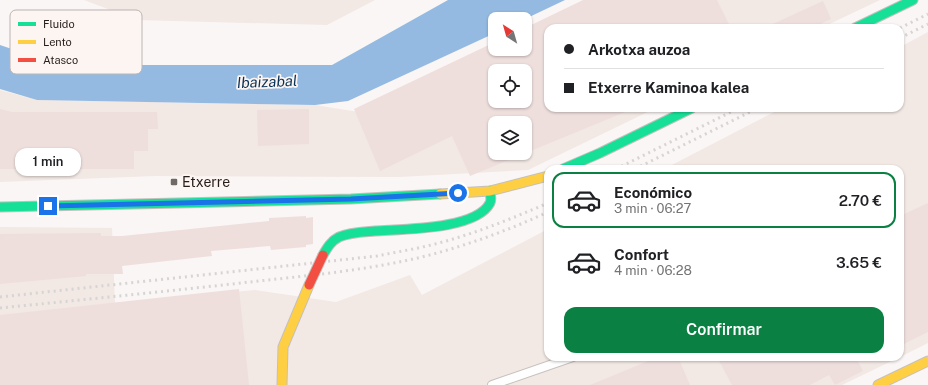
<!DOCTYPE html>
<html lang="es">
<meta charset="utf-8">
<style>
body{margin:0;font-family:"Public Sans",sans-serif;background:#f6f6f6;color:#202124;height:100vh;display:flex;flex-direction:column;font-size:15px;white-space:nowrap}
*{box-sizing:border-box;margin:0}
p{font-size:13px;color:#757577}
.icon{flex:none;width:22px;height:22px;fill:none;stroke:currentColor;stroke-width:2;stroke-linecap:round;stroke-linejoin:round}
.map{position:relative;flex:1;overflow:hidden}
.sheet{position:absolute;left:544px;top:165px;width:360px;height:196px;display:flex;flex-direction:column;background:#fff;border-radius:12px;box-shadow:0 1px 3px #0004}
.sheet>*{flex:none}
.top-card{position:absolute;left:544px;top:24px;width:360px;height:88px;border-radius:12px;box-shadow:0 1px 3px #0004;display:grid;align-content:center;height:88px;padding:0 20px;background:#fff}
.needle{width:26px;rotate:323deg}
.controls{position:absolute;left:488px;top:12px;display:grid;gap:8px}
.controls a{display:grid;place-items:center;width:44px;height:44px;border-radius:8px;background:#fff;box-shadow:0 1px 3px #0004;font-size:20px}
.end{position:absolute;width:18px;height:18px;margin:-9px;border:5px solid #1a73e8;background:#fff;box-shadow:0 0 0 2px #fff}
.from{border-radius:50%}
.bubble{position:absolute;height:28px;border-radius:12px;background:#fff;box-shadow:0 1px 3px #0004;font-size:13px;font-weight:600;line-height:28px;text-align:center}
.top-card b{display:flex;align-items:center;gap:14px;height:38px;font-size:15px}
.top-card b+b{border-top:1px solid #e0e0e0}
.top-card i{width:10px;height:10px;background:#202124}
ul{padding:7px 0 0;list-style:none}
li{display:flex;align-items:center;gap:12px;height:56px;margin:0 8px 6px;padding:0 12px;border:2px solid transparent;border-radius:12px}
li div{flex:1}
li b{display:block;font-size:15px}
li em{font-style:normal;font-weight:600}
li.active{border-color:#0b8043}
li>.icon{width:36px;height:36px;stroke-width:1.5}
.button{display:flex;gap:8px;margin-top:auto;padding:8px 20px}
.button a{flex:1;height:46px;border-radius:12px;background:#0b8043;color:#fff;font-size:16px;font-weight:600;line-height:46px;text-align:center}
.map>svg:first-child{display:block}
.built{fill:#f2e8e4;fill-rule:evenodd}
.water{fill:#94bae2}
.building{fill:#eedfdd;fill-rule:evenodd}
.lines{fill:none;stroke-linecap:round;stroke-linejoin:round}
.lane-casing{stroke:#c5c0bd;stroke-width:10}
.fast-casing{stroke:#c5c0bd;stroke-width:11}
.slow-casing{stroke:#c5c0bd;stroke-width:11}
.lane{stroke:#fefefe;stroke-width:8}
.fast{stroke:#16e098;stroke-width:9}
.slow{stroke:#ffcf43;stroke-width:9}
.rail{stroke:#d6d5d4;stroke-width:3;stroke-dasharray:2 4;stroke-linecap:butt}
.jam-bridge-casing{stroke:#c5c0bd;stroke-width:11;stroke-linecap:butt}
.jam-bridge{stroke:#f24e42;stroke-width:9}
.route{stroke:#1a73e8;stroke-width:5}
.poi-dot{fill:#6f6967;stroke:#fdf5f2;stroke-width:1.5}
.labels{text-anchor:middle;stroke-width:3.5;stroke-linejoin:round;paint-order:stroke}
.poi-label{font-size:14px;fill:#241d1a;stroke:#fdf5f2;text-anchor:start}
.water-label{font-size:15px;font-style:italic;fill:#073257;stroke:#fdf5f2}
.key{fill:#fdf5f2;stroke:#bcb4b1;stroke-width:1}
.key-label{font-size:11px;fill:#241d1a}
</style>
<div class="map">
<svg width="928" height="385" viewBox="0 0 928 385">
<rect width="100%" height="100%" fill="#faf6f5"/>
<path class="built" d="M84,0H375L327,25L137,20Z
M616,0H880L821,28H555Z
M928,32V343L900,357V169H664L782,108H900V47Z
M525,49L548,108H656L528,170L399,177L155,176L0,182V90L37,100L315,105L371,114ZM495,71H525V101H495ZM495,123H525V153H495Z
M0,227L112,228L115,303L255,290L336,302L410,275L422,295L548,229V357H900L842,385H0Z"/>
<path class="water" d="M448,0H565L525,19H495V33L348,101L315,105L37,100L0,89V45L59,65H332Z"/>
<path class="building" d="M583,0H717L731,28H548V108H635L470,176L452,136L380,171L354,109L495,42V49H525V28ZM495,71H525V101H495ZM495,123H525V153H495Z
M823,1L831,19L812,28H764Z
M0,109L12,112H157L158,129H148V151H134V169H0Z
M309,109V144L258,146L257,110Z
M928,203V332L900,346V216Z
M306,216V218L313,217V244L306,245V247L271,250L270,246L211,251L212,256L122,266L123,274H86V276L0,284V234L101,233V236H122L269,221V218Z
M239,289L249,385H0V315Z
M658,357H678L690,385H590Z
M717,357H856L863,371L835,385L829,375L810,385H732Z"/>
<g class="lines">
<defs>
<path id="lane" d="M492,385L573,357"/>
<path id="fast" d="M855,28L913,0
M563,169L600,153L692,108
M0,207L351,199L440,194
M323,255C327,248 331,241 339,237C350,232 362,232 375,231C402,229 476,230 490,203C492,199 490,195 490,191"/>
<path id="slow" d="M440,194L490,191L548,176
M282,385L283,347L309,285
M878,385L928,361"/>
</defs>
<use href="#lane" class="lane-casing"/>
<use href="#fast" class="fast-casing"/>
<use href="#slow" class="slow-casing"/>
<use href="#lane" class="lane"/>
<use href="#fast" class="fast"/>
<use href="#slow" class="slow"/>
<path class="rail" d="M900,28L928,14
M900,38L928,24
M616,169L739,108
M635,169L758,108
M0,297L377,256C396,252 416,249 435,244C474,234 511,219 548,203
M0,308C80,300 160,292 241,283C302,276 365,271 426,256C468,245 509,230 548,212"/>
<defs>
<path id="jam-bridge" d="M309,285L323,255"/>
</defs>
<use href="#jam-bridge" class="jam-bridge-casing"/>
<use href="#jam-bridge" class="jam-bridge"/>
</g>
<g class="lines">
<path class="route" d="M48,206L351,199L458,193"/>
</g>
<rect class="poi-dot" x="170" y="178" width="8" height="8" rx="2"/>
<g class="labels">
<g class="poi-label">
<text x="182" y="187">Etxerre</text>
</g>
<g class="water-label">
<text transform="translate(267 82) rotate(-2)" y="5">Ibaizabal</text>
</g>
</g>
<rect x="10" y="10" width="132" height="64" rx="6" class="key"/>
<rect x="18" y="22" width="18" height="4" fill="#16e098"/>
<rect x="18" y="40" width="18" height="4" fill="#ffcf43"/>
<rect x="18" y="58" width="18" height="4" fill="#f24e42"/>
<g class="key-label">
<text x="43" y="28">Fluido</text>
<text x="43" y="46">Lento</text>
<text x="43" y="64">Atasco</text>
</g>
</svg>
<div class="controls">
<a><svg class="needle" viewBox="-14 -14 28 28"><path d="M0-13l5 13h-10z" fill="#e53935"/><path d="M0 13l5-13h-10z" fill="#757577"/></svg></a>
<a><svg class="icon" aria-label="locate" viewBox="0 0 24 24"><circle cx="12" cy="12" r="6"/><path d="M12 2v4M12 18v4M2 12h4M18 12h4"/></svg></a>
<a><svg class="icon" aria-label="layers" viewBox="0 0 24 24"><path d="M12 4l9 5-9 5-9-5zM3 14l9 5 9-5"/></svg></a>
</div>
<i class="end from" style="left:458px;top:193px"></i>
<i class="end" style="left:48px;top:206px"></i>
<div class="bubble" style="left:15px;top:148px;width:66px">1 min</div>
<div class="top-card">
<b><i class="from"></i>Arkotxa auzoa</b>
<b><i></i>Etxerre Kaminoa kalea</b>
</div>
<section class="sheet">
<ul>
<li class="active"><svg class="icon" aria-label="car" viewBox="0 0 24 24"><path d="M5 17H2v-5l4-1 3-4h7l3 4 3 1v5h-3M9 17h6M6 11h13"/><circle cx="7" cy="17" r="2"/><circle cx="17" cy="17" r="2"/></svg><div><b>Económico</b><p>3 min · 06:27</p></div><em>2.70 €</em></li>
<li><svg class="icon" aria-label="car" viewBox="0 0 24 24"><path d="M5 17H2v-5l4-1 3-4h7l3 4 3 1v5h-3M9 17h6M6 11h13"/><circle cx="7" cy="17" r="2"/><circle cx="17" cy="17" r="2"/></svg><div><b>Confort</b><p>4 min · 06:28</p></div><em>3.65 €</em></li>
</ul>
<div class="button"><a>Confirmar</a></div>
</section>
</div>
